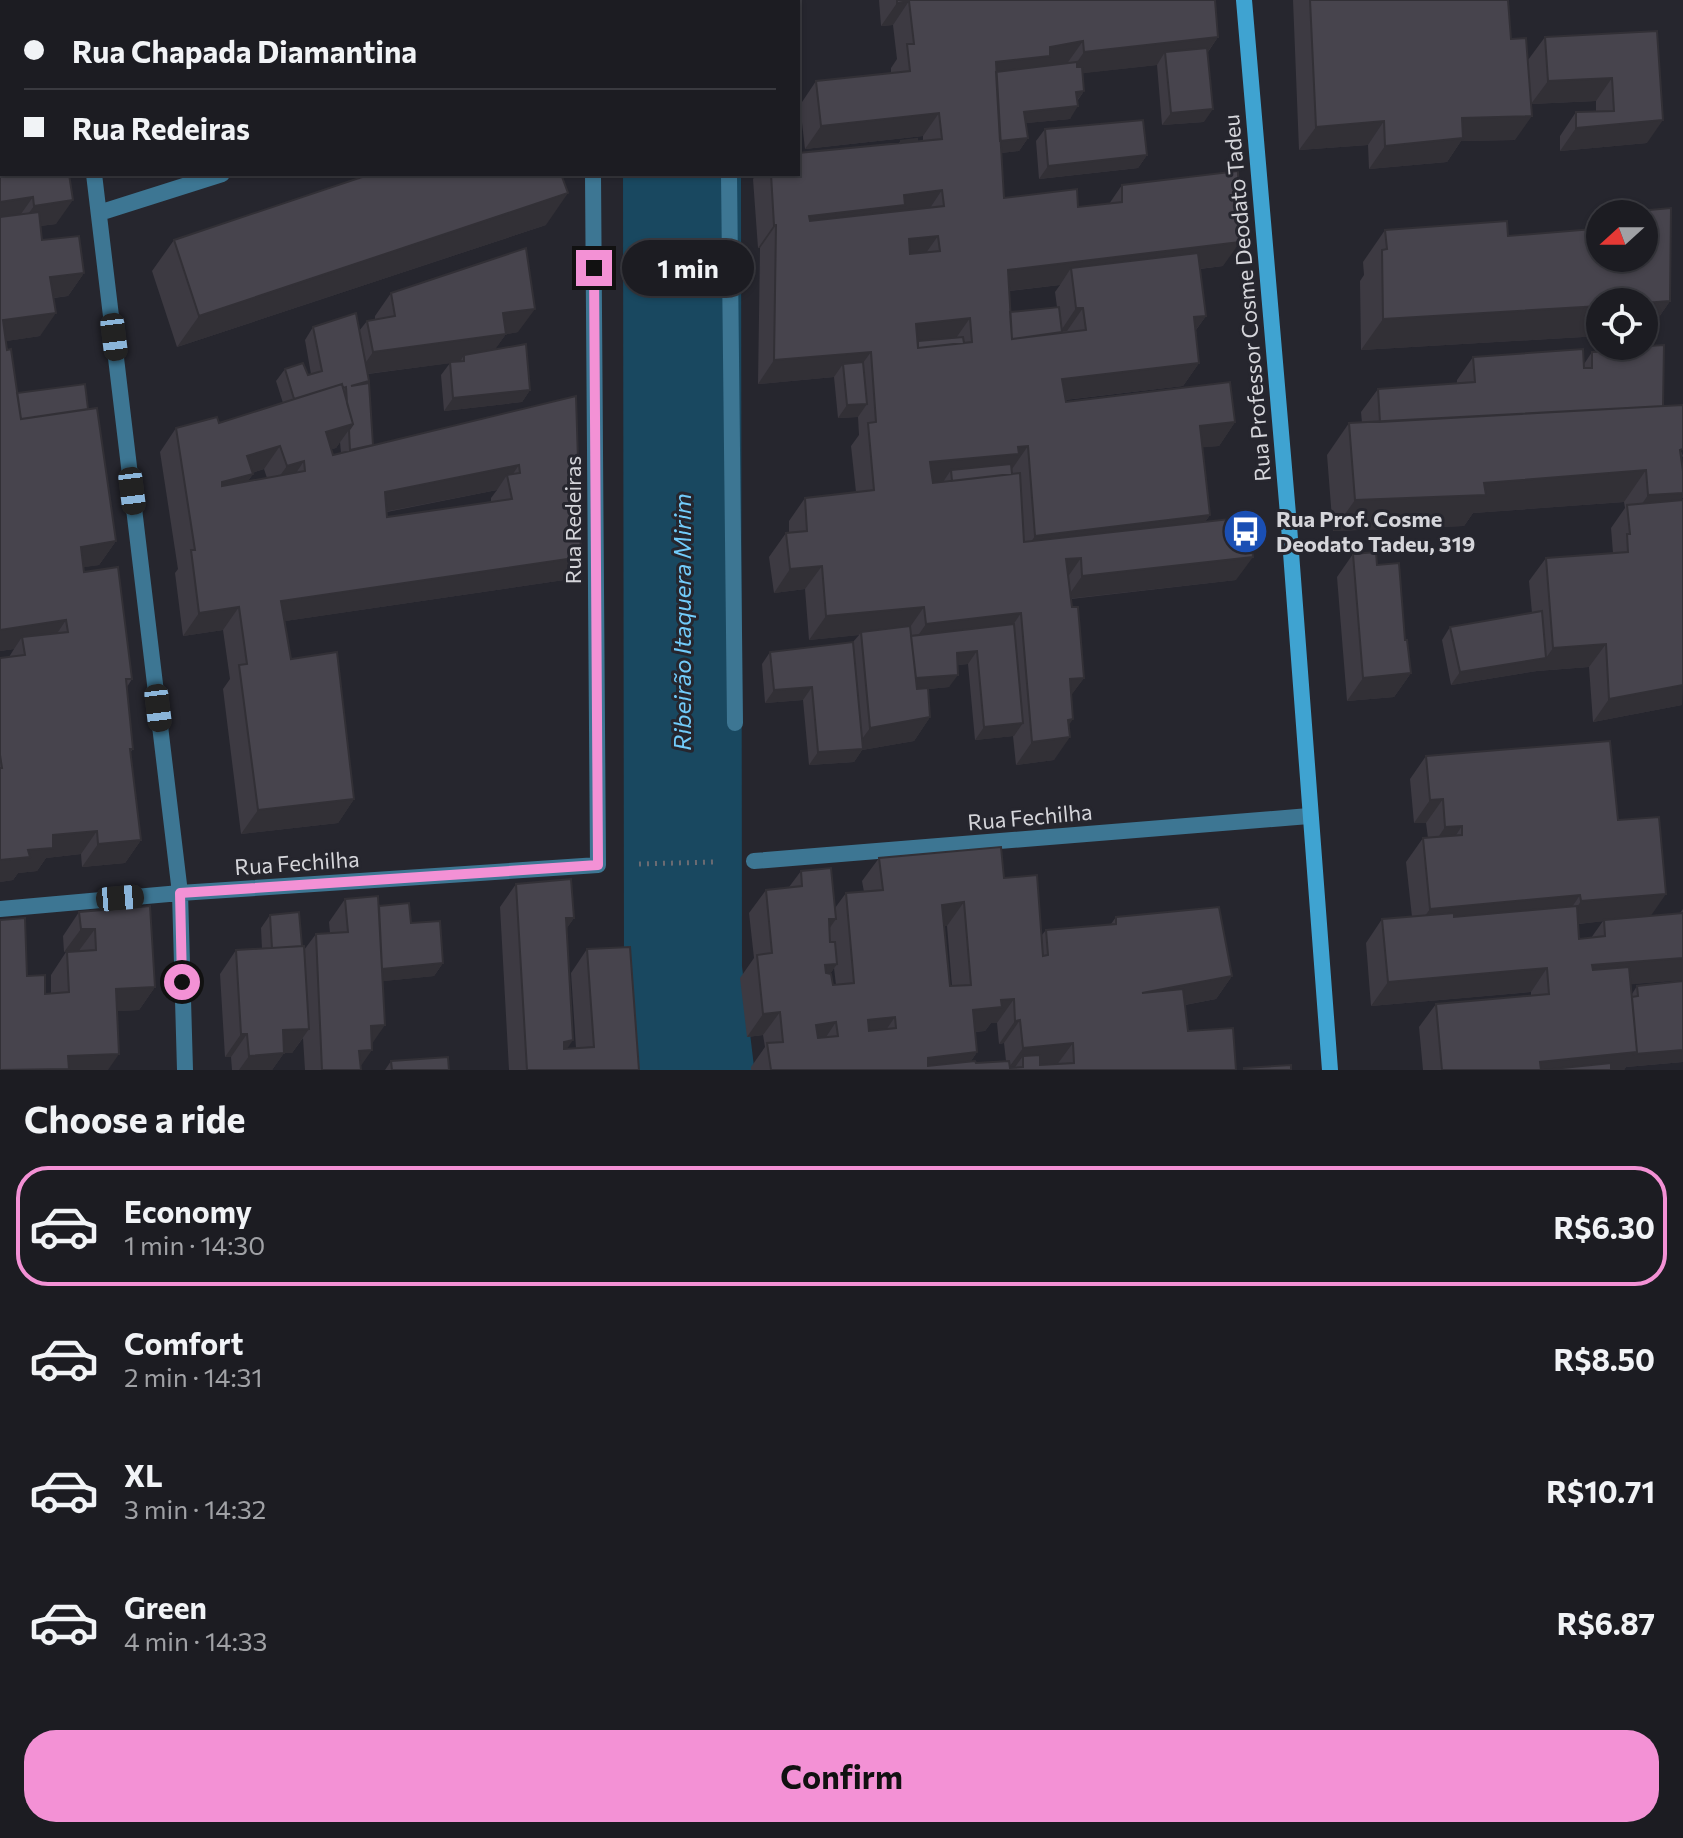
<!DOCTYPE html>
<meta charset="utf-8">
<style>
body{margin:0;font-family:Commissioner,sans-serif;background:#25252a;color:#f1f3f6;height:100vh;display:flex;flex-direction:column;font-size:30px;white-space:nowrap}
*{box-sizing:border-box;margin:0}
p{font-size:26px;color:#a0a1a5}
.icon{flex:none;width:44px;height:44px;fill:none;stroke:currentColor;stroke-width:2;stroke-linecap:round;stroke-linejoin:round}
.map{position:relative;height:1070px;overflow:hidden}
.side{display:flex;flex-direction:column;background:#1c1c22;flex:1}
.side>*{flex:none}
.guide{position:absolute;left:0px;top:0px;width:800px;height:176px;box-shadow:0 2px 6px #0004,0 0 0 2px #3a3a40;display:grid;align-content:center;height:176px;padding:0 24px;background:#1c1c22}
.needle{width:52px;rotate:249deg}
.buttons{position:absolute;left:1586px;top:200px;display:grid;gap:16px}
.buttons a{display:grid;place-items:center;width:72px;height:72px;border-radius:50%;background:#1c1c22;box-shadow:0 2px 6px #0004,0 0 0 2px #3a3a40;font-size:40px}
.end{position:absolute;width:36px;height:36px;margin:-18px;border:10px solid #f391d5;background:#111;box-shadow:0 0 0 4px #111}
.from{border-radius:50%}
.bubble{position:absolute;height:56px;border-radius:28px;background:#1c1c22;box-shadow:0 2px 6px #0004,0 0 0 2px #3a3a40;font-size:26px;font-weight:700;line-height:56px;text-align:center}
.car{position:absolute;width:24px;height:48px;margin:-24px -12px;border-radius:10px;box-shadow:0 0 6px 2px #0007;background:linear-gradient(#222 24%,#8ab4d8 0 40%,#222 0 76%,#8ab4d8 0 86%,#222 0)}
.guide b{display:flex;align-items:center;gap:28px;height:76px;font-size:30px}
.guide b+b{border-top:2px solid #3a3a40}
.guide i{width:20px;height:20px;background:#f1f3f6}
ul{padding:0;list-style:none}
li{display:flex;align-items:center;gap:24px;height:120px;margin:0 16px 12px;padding:0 8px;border:4px solid transparent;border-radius:32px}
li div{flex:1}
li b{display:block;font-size:30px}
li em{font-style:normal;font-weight:700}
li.active{border-color:#f391d5}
li>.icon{width:72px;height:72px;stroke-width:1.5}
h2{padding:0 24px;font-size:36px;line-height:96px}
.button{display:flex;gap:16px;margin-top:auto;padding:16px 24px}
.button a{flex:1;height:92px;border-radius:32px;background:#f391d5;color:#111;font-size:32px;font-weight:700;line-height:92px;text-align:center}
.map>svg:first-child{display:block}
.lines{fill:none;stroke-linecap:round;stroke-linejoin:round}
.river{stroke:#194860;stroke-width:118}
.path{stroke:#6b6b72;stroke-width:5;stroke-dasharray:2 6;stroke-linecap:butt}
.street{stroke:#3d7693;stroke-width:16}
.secondary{stroke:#3fa3d1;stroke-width:16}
.wall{fill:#3d3a42;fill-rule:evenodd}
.shaded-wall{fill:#323036}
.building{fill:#47444d;stroke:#323036;stroke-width:2;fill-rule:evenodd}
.route{stroke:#f391d5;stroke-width:10}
.labels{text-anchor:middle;stroke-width:6;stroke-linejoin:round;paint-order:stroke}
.street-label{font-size:22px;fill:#d5d5da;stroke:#26262e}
.poi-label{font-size:22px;font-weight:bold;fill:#d5d5da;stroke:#26262e;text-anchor:start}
.water-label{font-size:24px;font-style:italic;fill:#72ccfb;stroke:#26262e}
</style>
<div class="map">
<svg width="1683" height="1070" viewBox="0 0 1683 1070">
<rect width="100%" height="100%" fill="#26262e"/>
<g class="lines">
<path class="river" d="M682,0V2
M682,174L683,970L695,1070"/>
<path class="path" d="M639,864L713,862"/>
<path class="street" d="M71,0L72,2
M592,0V2
M727,0V2
M94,174L180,893L185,1070
M729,174L735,723
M99,213L222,174
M754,861L1309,816
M0,909L180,893L598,865L593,174"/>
<path class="secondary" d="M1244,0L1289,526L1330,1070"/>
</g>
<path class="wall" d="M0,0L2,2L69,174L56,224L40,226L42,240L84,273L68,296L54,298L40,336L6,341L7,350L17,393L88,409L116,541L99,565L83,567L84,572L132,679L127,687L133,749L130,753L141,840L125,863L82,867L81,854L46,858L37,871L18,873L13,880L0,882V658L9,657L14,649L0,651Z
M104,0H552L551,2H105Z
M879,0H1215L1218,37L1208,52L1204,122L1162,125L1157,65L1082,73L1084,91L1078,100L1070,119L1026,123L1028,138L1019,151L1001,153L1004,198L1078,207L1109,204L1122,185L1223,266L1200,269L1206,316L1196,330L1199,363L1183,386L1065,400L1066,402L1235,422L1219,446L1202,447L1210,515L1205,522L1236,580L1071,599L1084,678L1071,695L1069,725L1054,760L1016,765L1013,736L975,740L968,664L958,665L949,687L928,689L930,717L914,741L862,750L854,762L809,765L803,700L765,703L762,664L770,652L853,642L859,635L809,640L805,589L774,593L769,557L786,533H789V521L805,498L856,492L851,446L859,435L858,417L838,418L834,377L758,384L760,248H758L753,179L757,174H798L899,143L901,141H923V136L805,149L800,105L816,81L891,73V68L897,59L893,25L881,26ZM1060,285L1055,292L1057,307L1010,312L1009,291Z
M1293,0H1508L1515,140L1461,141L1447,162L1369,169L1368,145L1299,150Z
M1657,31L1647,143L1560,151V136L1576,112L1596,111V101L1531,104L1528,60L1545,37Z
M1045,129L1147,155L1138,168L1039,179L1036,141Z
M1671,208L1670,301L1648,333H1644V302H1600V336L1361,350L1360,281L1364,275L1363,262L1385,230L1507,221L1508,236L1593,229L1594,242L1600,234V258H1644V214H1614L1615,213Z
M546,225L177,347L152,271L174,240Z
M391,293L518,332L506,334L495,349L530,390L522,402L444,411L441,375L450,363L368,374L369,381L367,383L373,445L576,396L564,580L285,621L291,659L354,799L338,823L241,834L223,689L230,679L223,630L183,636L175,573L178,569L160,452L176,428L219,423L283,403L276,381L285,369L308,375L311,374L305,340L313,327L359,331L367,321L375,319V316ZM340,442L341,453L333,455L331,449L336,448ZM264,469L267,478L248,481L253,474L252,473ZM497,490L491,498V502L387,517V512Z
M1615,348L1663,406L1683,456L1681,458L1683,471V497L1681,500L1682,705L1593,722L1589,667L1537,671L1451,685L1442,640L1450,627L1532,613L1529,581L1546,558L1613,553L1611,528L1625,508L1624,502L1473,513L1464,526L1333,531L1327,455L1349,423H1362L1361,412L1378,389L1457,383V380L1473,357L1584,364L1592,352L1612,351Z
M1353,554L1377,565L1405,640L1411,673L1394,697L1347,701L1337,577Z
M1426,756L1618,820L1651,916L1680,913L1683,909V980L1631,984L1632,994L1637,986L1683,981V1062L1626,1067L1624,1070H1423L1419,1027L1436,1004L1531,995V992L1371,1006L1366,943L1382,919L1412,917L1406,862L1423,838H1428L1426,823H1414L1410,779ZM1603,921L1591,938L1579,939V924Z
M879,858L1004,878L1041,936L1046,930L1111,924L1116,917L1232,976L1216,999L1185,1005L1188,1031L1236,1070H751V1067L765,1047L763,1035L747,1037L740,978L754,958L749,913L766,890L789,887L801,871L835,908L846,893L864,892L862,881ZM944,926H947L952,986H950ZM834,968L836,985H833L830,974ZM991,1023H997L999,1044L1004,1043L1006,1061L976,1063L971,1061L977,1052L975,1032L985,1031Z
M516,884L574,918L566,929L567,1049L576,1048L571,973L587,949L639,1070H509L500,907Z
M345,899L379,906L411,923L443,963L434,976L383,981L372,1045L360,1067L361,1070H305L303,1038L292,1053H284L272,1070H232L231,1057H225L220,974L236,950L262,949L261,928L270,915L302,946L304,950L316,934L330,933L329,922Z
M79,912L155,987L139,1010L117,1011L108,1070L27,976L45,994L51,993V975L66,952H64L63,936Z
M391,1061L449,1070H385Z"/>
<path class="shaded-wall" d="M909,1L893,25L881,26L897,3Z
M1218,37L1202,60L1165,52L1157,65L1068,75L1084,52Z
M1083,41L1066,65L989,84L996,62L1050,47Z
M1612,78L1596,101L1531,104L1548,81Z
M1084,91L1075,103L1076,92Z
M1078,106L1070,119L1016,124L1024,112Z
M1213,109L1204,122L1162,125L1171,113Z
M939,113L923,136L805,149L821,126Z
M1532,116L1515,140L1461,141L1447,162L1369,169L1385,146L1462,118Z
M1663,120L1647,143L1560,151L1576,128Z
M1384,121L1368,145L1299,150L1316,127Z
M1028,138L1019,151L984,155L993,142Z
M1147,155L1138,168L1039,179L1048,166Z
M942,190L926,214L793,239L809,216L904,195Z
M568,193L546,225L177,347L199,316Z
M33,197L16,221L0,223V202Z
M73,200L56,224L17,229L34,206Z
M774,225H776L760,248H758Z
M938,236L921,260L893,262L909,239Z
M1240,242L1223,266L1073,284L1071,268L1060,285L991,293L1008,270Z
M84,273L68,296L34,300L50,277Z
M1670,301L1648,333H1644V303Z
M1600,306V336L1361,350L1383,319Z
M1076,308H1083L1067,331L1060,332Z
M535,309L518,332L503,335L506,334L489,358L464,355L460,362L357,375L373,352L503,313Z
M56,313L40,336L0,342L3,320Z
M1206,316L1189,339L1194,317Z
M970,318L954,341L909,346L916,324Z
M871,352L854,375L843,364L834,377L758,384L774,360Z
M1199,363L1183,386L1046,402L1062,379Z
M530,390L522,402L444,411L453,398Z
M867,404L858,417L838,418L847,405Z
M1235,422L1219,446L1184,449L1200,426Z
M353,424L336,448L309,456L326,432Z
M280,446L264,469L231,480L247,456Z
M1028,446L1012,469L951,470L943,482L914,485L930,462Z
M304,461L288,485L270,489L287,466Z
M519,465L508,481L507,475L497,490L368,515L385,492Z
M1646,470L1624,502L1473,513L1464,526L1333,531L1355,500L1484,483Z
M253,474L236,498L205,505L222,482Z
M1683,493V497L1664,524L1629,523L1648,495Z
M1210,515L1193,539L1019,559L1035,536Z
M116,541L99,565L65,570L81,547Z
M581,557L564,580L265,624L281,601Z
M1253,557L1236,580L1066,599L1082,576Z
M1081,558L1065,581L1066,559Z
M822,566L805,589L774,593L790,569Z
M239,607L223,630L183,636L199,613Z
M924,607L908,630L861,632L859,635L809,640L826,616Z
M1021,613L1005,637L910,647L926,624Z
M66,620L50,644L22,637L14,649L0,651V630Z
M1606,644L1589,667L1537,671L1451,685L1460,672L1546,658L1553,648Z
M977,651L968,664L948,666L957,653Z
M1411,673L1394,697L1347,701L1363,678Z
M958,675L949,687L898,692L907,679Z
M1084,678L1067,701L1070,679Z
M1683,685L1682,705L1593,722L1609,699Z
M812,687L803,700L765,703L774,690Z
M930,717L914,741L862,750L854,762L809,765L818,752L854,750L870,728Z
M1073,719L1060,738L1070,737L1054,760L1016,765L1032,742L1068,720Z
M1023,723L1014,736L975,740L984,727Z
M354,799L338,823L241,834L258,810Z
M1443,799L1426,823H1414L1430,800Z
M1462,826L1446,850L1429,851L1445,827Z
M97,831L81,854L46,858L37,871L18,873L13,880L0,882V860L28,850L53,835Z
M141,840L125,863L82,867L98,844Z
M1666,894L1650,917L1565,925L1581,901Z
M1580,895L1564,919L1413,932L1430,909Z
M964,902L947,926L926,928L942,905Z
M566,918H574L558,941Z
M829,919H836L820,942Z
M81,929H95L78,952H64Z
M1683,958V980L1576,989L1592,965Z
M443,963L434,976L365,983L374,970Z
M837,964L821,987L825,965Z
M1547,968L1531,992L1371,1006L1388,982Z
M1232,976L1216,999L1125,1016L1142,993Z
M155,987L139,1010L100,1012L116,989Z
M1014,999L997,1023H991L985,1031L957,1033L973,1010L1001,1000Z
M780,1012L763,1035L747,1037L763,1014Z
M895,1017L879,1040L852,1043L868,1020Z
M1020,1020L1004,1043L999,1044L1015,1021Z
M836,1022L820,1046L800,1048L816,1025Z
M385,1025L369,1048L371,1026Z
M309,1029L292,1053H284L272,1070H239L249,1056L283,1030Z
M241,1034H247L231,1057H225Z
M573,1040L557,1064L564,1042Z
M1073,1043L1056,1066L1023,1067V1056L1013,1070H1007L1023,1048Z
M372,1050L358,1070L359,1051Z
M1683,1050V1062L1626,1067L1624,1070H1534L1540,1062L1637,1052Z
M977,1052L965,1070H920L928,1058Z
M119,1054L108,1070H49L68,1056Z"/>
<path class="building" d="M0,0H44V2H2V63H0Z
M124,0H200L201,2H124Z
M219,0H389V2H220Z
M406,0H552L544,2H406Z
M897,0H1215L1218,37L1084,52L1083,41L1050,47V56L996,62L1004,198L1077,189L1078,207L1122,202V185L1238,171L1240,242L1008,270L1012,339L1086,330L1083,308H1076L1071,268L1198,253L1206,316L1194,317L1199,363L1062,379L1066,402L1230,382L1235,422L1200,426L1210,515L1035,536L1028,446L1018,447L1019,454L930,462L933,483L1020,473L1024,542L1248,517L1253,557L1082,576L1081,558L1066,559L1072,607H1078L1084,678L1070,679L1073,719L1068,720L1070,737L1032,742L1021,613L926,624L924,607L826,616L822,566L790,569L786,533L807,531L805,498L874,490L868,423L876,422L871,352L774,360L776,225H774L771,174H798V153L942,139L939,113L821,126L816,81L910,71L907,44H914L909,1L897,3ZM942,190L944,206L810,221L809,216L905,205L904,195ZM938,236L940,251L910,254L909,239ZM970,318L972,342L918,348L916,324Z
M1310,0H1508L1511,39L1526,38L1532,116L1462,118L1463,138L1385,146L1384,121L1316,127Z
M1657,31L1663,120L1576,128V112L1614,111L1612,78L1548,81L1545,37Z
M1207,48L1213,109L1171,113L1165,52Z
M1077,62V67H1082L1084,91L1076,92L1078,106L1024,112L1028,138L1000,141L996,72Z
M0,70H2V174H69L73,200L34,206L33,197L0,202Z
M1143,120L1147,155L1048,166L1045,129Z
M917,139V141L901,143V141Z
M371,174H561L568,193L199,316L174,240Z
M1671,208L1670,301L1644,303L1600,302V306L1383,319L1382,250L1387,249L1385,230L1507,221L1508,236L1593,229L1596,254H1600V258H1644V214H1615V213Z
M39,212L42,240L79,236L84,273L50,277L56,313L3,320L7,350L11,349L21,419L97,408L116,541L81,547L84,572L118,567L132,679H126L133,749H130L141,840L98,844L97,831L53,835V848L28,850L30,857L0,860V768H2L0,755V658L25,655L22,637L68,632L66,620L0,630V217Z
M526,248L535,309L503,313L506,334L373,352L367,321L395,316L391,293Z
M1059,307L1062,332L1012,339L1010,312Z
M356,313L369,381L351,386L369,383L373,445L350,450L349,430L353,424L347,403L346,387L343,388L342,384L294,399L285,369L303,363L308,375L322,371L313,327Z
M963,337L964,343L918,348V341Z
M526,344L530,390L453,398L450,362L464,361V355Z
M1664,345L1663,406L1380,422L1378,389L1475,382L1473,357L1583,349L1584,368H1592V352L1615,351V348Z
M863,362L867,404L847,405L843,364Z
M85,384L88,409L21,419L17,393Z
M342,384L353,424L326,432L333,455L576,396L581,557L281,601L291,659L337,652L354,799L258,810L239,665L247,664L239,607L199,613L191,550H195L176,428L217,417L219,423ZM280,446L287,466L304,461L305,471L222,486V482L253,474L247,456ZM519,465L520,473L507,475L512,499L387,517L385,492Z
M1683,405V449L1680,450L1683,471V493L1648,495L1646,470L1484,483L1486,495L1355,500L1349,423Z
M1011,464L1012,474L952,481L951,470Z
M1683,500V685L1609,699L1606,644L1553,648L1546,558L1628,552L1627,534H1630L1627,505Z
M1376,552L1377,565L1399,563L1405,640H1407L1411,673L1363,678L1353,554Z
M1542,611L1546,658L1460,672L1450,627Z
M1014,624L1023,723L984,727L977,651L957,653L958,675L916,678L911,636Z
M910,626L917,689L928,688L930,717L870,728L861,632Z
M853,642L863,749L818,752L812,687L774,690L770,652Z
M1610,741L1618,820L1659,817L1666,894L1581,901L1580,895L1430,909L1423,838L1462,835V826L1445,827L1443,799L1430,800L1426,756Z
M1001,847L1004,878L1037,875L1043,956L1048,955L1046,930L1116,924V917L1219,907L1232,976L1142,993L1183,989L1188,1031L1233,1028L1236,1070H771L767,1043L783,1042L780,1012L763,1014L757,955L772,953L766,890L802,886L801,871L831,868L836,919H829L830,942H835L837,964L825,965L826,973L831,974L833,985L854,983L846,893L883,890L879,858ZM964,902L971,985L950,986L942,905ZM1014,999L1015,1021L1020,1020L1023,1048L1073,1043L1074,1063L1040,1065V1055L1023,1056V1067L1010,1068L1009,1061L976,1063L975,1061L928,1066V1058L977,1052L973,1010L1002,1007L1001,1000ZM895,1017L896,1028L869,1031L868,1020ZM836,1022L838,1036L818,1038L816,1025Z
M571,879L574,918H566L573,1040L564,1042V1049L594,1047L587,949L630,947L639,1070H527L516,884Z
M378,896L385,1025L371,1026L372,1050L359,1051L361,1070H322L316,934L348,932L345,899Z
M409,903L411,923L440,921L443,963L382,969L379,906Z
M150,906L155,987L116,989L119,1054L68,1056L69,1069L0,1070V920L25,918L27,976L45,975V994L69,992L67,952L96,950L95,929H81L79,912Z
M1577,906L1579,939L1605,936L1604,920L1683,913V958L1592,965L1593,970L1629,967L1637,1052L1540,1062L1541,1070H1442L1436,1004L1549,994L1547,968L1388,982L1382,919L1454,913V917Z
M299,912L302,946L272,948L270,915Z
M304,946L309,1029L283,1030L284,1053L249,1056L247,1034H241L236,950Z
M1683,981V1050L1635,1054L1637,1052L1632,997L1638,996L1637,986Z
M448,1057L449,1070H392L391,1061Z
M1611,1063V1070H1543Z
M1291,1065V1070H1244V1068Z"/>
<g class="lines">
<path class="route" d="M182,982L180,893L598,865L594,268"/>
</g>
<defs>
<symbol id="bus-disc" viewBox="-11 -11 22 22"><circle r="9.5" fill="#1a4fb4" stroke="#26262e"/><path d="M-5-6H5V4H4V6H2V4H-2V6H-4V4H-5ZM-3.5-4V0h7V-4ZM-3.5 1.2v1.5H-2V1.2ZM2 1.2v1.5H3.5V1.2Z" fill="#fff"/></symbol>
</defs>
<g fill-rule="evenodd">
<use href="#bus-disc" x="1220" y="506" width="51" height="51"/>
</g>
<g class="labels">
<g class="street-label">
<text transform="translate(1247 298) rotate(-95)" y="8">Rua Professor Cosme Deodato Tadeu</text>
<text transform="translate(573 520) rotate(-90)" y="8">Rua Redeiras</text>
<text transform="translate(1030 817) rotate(-5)" y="8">Rua Fechilha</text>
<text transform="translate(297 863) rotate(-4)" y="8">Rua Fechilha</text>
</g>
<g class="poi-label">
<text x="1276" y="527">Rua Prof. Cosme<tspan x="1276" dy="25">Deodato Tadeu, 319</tspan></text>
</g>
<g class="water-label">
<text transform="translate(683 622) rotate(-90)" y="8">Ribeirão Itaquera Mirim</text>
</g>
</g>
</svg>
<div class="buttons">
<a><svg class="needle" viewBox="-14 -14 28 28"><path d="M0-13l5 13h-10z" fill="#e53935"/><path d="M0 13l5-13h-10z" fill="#a0a1a5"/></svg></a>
<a><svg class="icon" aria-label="locate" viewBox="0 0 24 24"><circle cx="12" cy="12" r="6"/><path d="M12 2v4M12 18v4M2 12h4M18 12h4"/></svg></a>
</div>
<i class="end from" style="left:182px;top:982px"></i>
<i class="end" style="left:594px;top:268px"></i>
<div class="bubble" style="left:622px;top:240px;width:132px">1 min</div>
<i class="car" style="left:114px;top:337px;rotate:173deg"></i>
<i class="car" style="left:132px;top:491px;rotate:173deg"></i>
<i class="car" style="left:158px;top:708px;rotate:173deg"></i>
<i class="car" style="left:120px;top:898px;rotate:85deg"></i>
<div class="guide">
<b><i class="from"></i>Rua Chapada Diamantina</b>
<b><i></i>Rua Redeiras</b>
</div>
</div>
<section class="side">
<h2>Choose a ride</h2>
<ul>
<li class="active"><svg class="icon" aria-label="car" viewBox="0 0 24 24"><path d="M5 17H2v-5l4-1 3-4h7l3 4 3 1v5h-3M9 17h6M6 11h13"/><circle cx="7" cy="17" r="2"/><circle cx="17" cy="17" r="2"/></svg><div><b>Economy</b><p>1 min · 14:30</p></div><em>R$6.30</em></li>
<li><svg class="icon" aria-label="car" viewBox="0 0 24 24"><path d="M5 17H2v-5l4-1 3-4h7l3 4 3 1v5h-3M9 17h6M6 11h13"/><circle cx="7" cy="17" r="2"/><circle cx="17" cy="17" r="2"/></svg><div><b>Comfort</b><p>2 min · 14:31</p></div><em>R$8.50</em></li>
<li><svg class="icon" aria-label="car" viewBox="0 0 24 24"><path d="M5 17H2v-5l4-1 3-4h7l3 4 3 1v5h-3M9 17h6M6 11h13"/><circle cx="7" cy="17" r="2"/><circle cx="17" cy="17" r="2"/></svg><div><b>XL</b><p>3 min · 14:32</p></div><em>R$10.71</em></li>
<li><svg class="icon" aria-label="car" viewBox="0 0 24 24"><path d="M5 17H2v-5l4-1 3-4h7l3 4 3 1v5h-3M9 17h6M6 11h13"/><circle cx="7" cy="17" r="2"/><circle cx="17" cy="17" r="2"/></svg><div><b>Green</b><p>4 min · 14:33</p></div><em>R$6.87</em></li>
</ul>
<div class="button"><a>Confirm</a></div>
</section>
